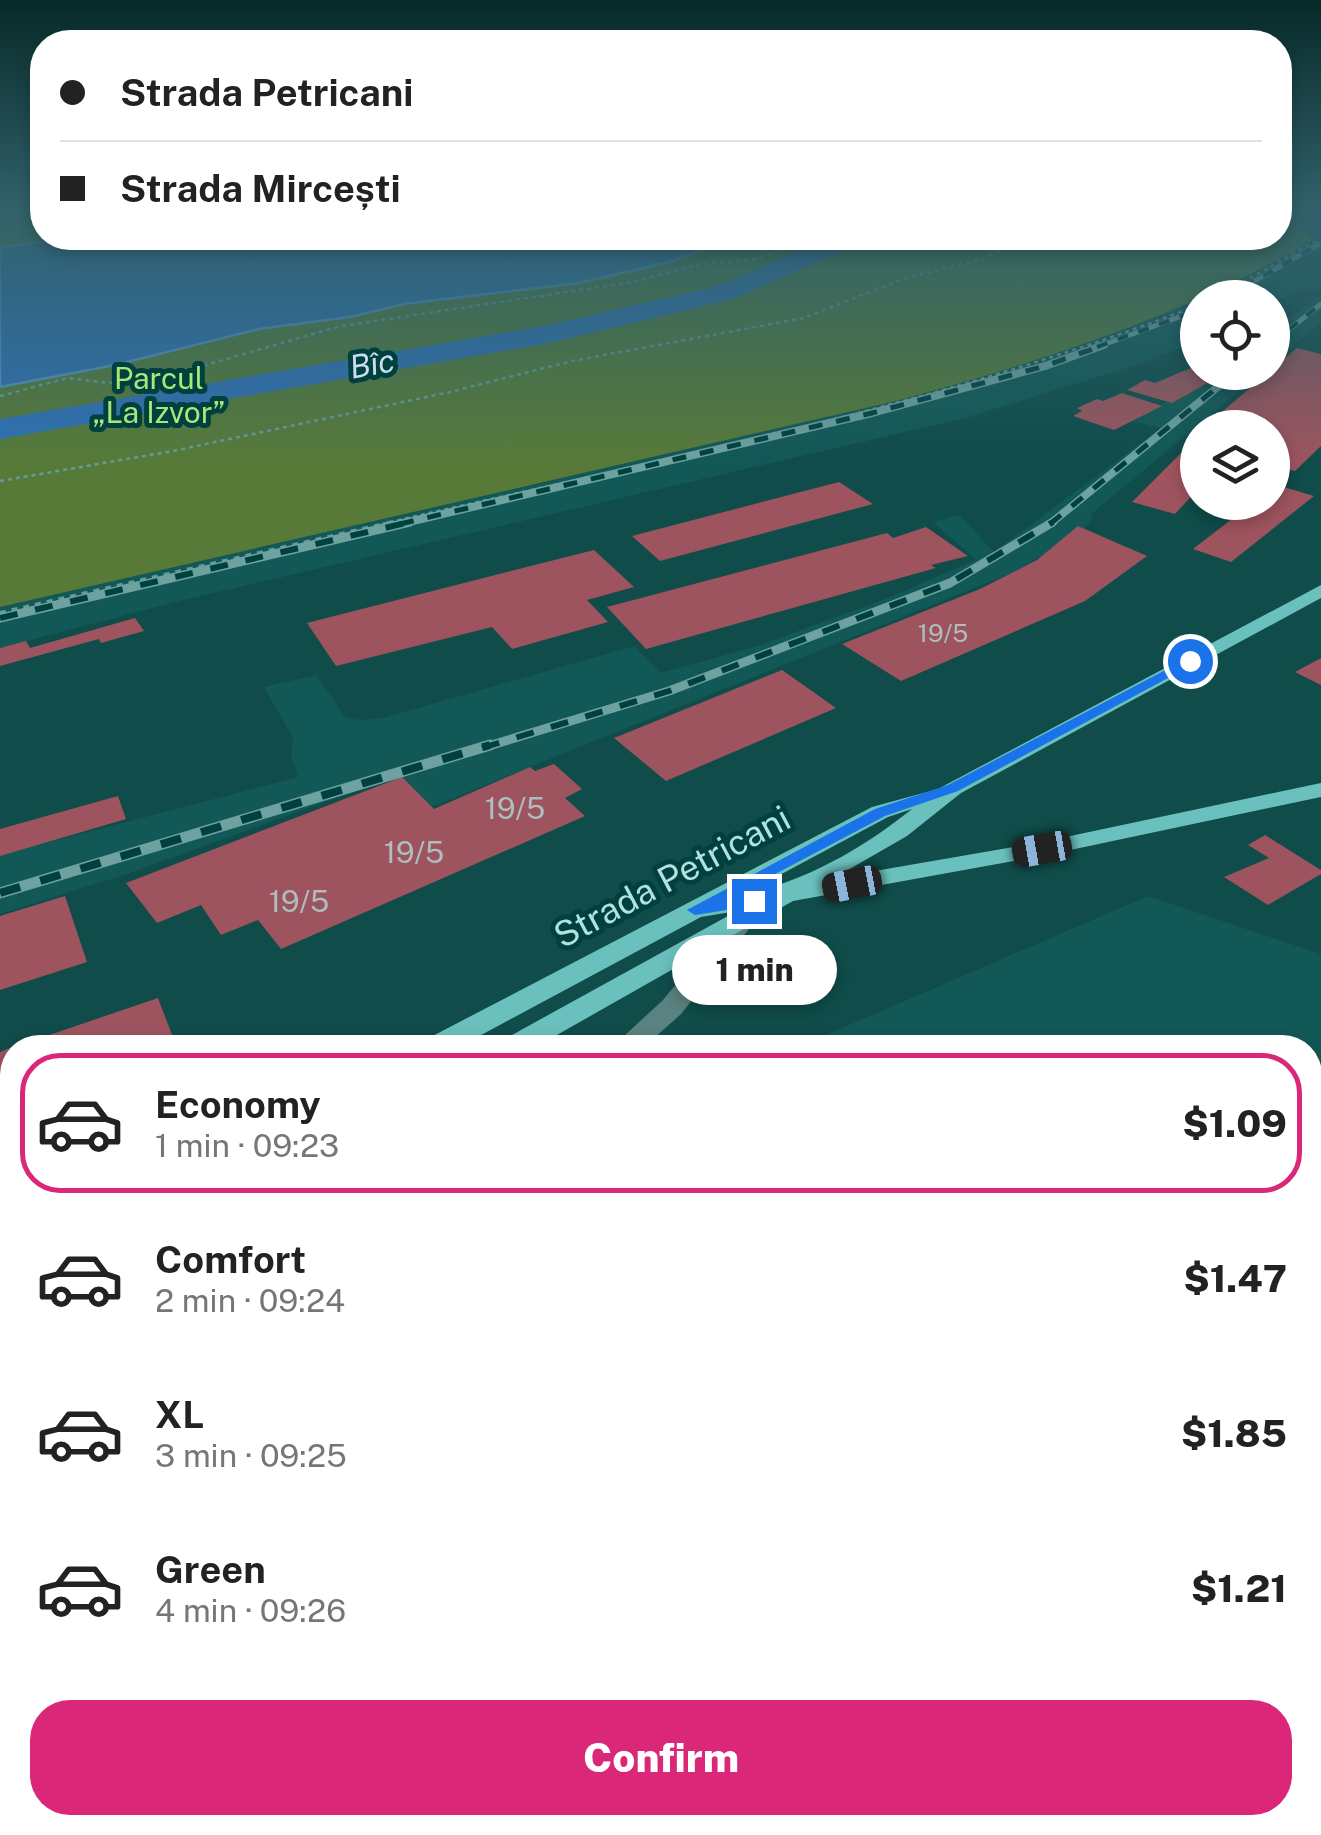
<!DOCTYPE html>
<meta charset="utf-8">
<style>
body{margin:0;font-family:"Public Sans",sans-serif;background:#f2f2f2;color:#222;height:100vh;display:flex;flex-direction:column;font-size:38px;white-space:nowrap}
*{box-sizing:border-box;margin:0}
p{font-size:32px;color:#767676}
.icon{flex:none;width:55px;height:55px;fill:none;stroke:currentColor;stroke-width:2;stroke-linecap:round;stroke-linejoin:round}
.map{position:relative;flex:1;overflow:hidden}
.drawer{position:absolute;left:0px;top:1035px;width:1322px;height:800px;display:flex;flex-direction:column;background:#fff;border-radius:40px 40px 0 0;box-shadow:0 5px 15px #0003}
.drawer>*{flex:none}
.top-card{position:absolute;left:30px;top:30px;width:1262px;height:220px;border-radius:40px;box-shadow:0 5px 15px #0003;display:grid;align-content:center;height:220px;padding:0 30px;background:#fff}
.fabs{position:absolute;left:1180px;top:280px;display:grid;gap:20px}
.fabs a{display:grid;place-items:center;width:110px;height:110px;border-radius:50%;background:#fff;box-shadow:0 5px 15px #0003;font-size:50px}
.end{position:absolute;width:45px;height:45px;margin:-22px;border:12px solid #1a73e8;background:#fff;box-shadow:0 0 0 5px #fff}
.from{border-radius:50%}
.bubble{position:absolute;height:70px;border-radius:35px;background:#fff;box-shadow:0 5px 15px #0003;font-size:32px;font-weight:800;line-height:70px;text-align:center}
.car{position:absolute;width:30px;height:60px;margin:-30px -15px;border-radius:12px;box-shadow:0 0 8px 2px #0007;background:linear-gradient(#222 24%,#8ab4d8 0 40%,#222 0 76%,#8ab4d8 0 86%,#222 0)}
.top-card b{display:flex;align-items:center;gap:35px;height:95px;font-size:38px}
.top-card b+b{border-top:2px solid #e0e0e0}
.top-card i{width:25px;height:25px;background:#222}
ul{padding:18px 0 0;list-style:none}
li{display:flex;align-items:center;gap:30px;height:140px;margin:0 20px 15px;padding:0 10px;border:5px solid transparent;border-radius:40px}
li div{flex:1}
li b{display:block;font-size:38px}
li em{font-style:normal;font-weight:800}
li.current{border-color:#db2777}
li>.icon{width:90px;height:90px;stroke-width:1.5}
.primary-button{display:flex;gap:20px;margin-top:auto;padding:20px 30px}
.primary-button a{flex:1;height:115px;border-radius:40px;background:#db2777;color:#fff;font-size:40px;font-weight:800;line-height:115px;text-align:center}
.map>svg:first-child{display:block}
.built{fill:#125856}
.green{fill:#577a39}
.water{fill:#3171b5;stroke:#5893c2;stroke-width:2.5}
.lines{fill:none;stroke-linecap:round;stroke-linejoin:round}
.river{fill:#3171b5;fill-rule:evenodd}
.building{fill:#9e545e}
.path-far1{stroke:#669b99;stroke-width:2.5;stroke-dasharray:4 4;stroke-linecap:butt}
.path{stroke:#669b99;stroke-width:4;stroke-dasharray:6 6;stroke-linecap:butt}
.minor{fill:#5a8280;fill-rule:evenodd}
.major{fill:#6ac0bd;fill-rule:evenodd}
.rail-far3-casing{stroke:#6da2a0;stroke-width:5}
.rail-far2-casing{stroke:#6da2a0;stroke-width:8}
.rail-far1-casing{stroke:#6da2a0;stroke-width:9}
.rail-casing{stroke:#6da2a0;stroke-width:11}
.rail-far3{stroke:#004140;stroke-width:4;stroke-dasharray:11;stroke-linecap:butt}
.rail-far2{stroke:#004140;stroke-width:5;stroke-dasharray:14;stroke-linecap:butt}
.rail-far1{stroke:#004140;stroke-width:6;stroke-dasharray:18;stroke-linecap:butt}
.rail{stroke:#004140;stroke-width:8;stroke-dasharray:21;stroke-linecap:butt}
.route{fill:#1a73e8}
.labels{text-anchor:middle;stroke-width:10;stroke-linejoin:round;paint-order:stroke}
.far-number-label{font-size:25px;fill:#adbebf}
.far-park-label{font-size:30px;fill:#a9e777;stroke:#004140}
.number-label{font-size:30px;fill:#adbebf}
.far-water-label{font-size:32px;font-style:italic;fill:#ccdcee;stroke:#004140}
.street-label{font-size:35px;fill:#b2e1df;stroke:#004140}
</style>
<div class="map">
<svg width="1321" height="1835" viewBox="0 0 1321 1835">
<rect width="100%" height="100%" fill="#0f4c4a"/>
<path class="built" d="M1321,207V292L1303,288L1273,303L1272,298H1198L1197,341L1145,362L969,417L179,601L0,648V595L1280,238Z
M1321,294V322L1273,363V331Z
M1217,373H1261L1090,515L1094,518L1084,529L1079,527L1047,553L1014,572L426,809L394,777L127,874L0,914V855L298,777L291,757L293,738L264,687L316,675L346,718L361,720L383,718L634,646L661,673L757,646L885,599L976,560L933,522L959,515L994,552L1161,428L1133,421Z
M1148,896L1321,954V1433L1310,1445V1048L798,1047Z
M12,1441V1822L936,1823L924,1835H0V1448Z
M1321,1759V1835H1279L1286,1823L1310,1822V1779Z"/>
<path class="green" d="M42,206V238H1280V206H1321L1299,222L1314,239C1184,317 1042,361 896,401L0,607V207Z"/>
<path class="water" d="M75,238H718L700,251L669,262L579,283L404,304L350,317L259,329L115,365L0,387V247Z"/>
<g class="lines">
<path class="river" d="M831,238H864L860,243L736,298L549,343L0,439V419L549,325L717,286Z"/>
</g>
<path class="building" d="M1297,348L1321,354V446L1295,471L1272,465V428H1203Z
M1198,365V372H1227L1172,403L1127,390L1145,380L1155,383Z
M1122,393L1162,406L1114,430L1073,416L1082,411L1077,408L1097,399L1103,401Z
M1182,452L1198,456V489L1175,514L1132,502Z
M839,482L873,504L660,561L632,536Z
M1277,485L1314,496L1231,562L1193,549L1254,502H1272V489Z
M1078,526L1147,556L1085,601L901,681L842,644L980,589L1037,560Z
M926,527L968,556L931,565L936,568L646,649L607,607L887,533L893,538Z
M594,550L634,587L587,600L608,622L512,649L492,627L336,666L307,623Z
M135,618L144,631L101,643L99,639L0,666V648L26,641L30,648Z
M1321,658V685L1295,672Z
M782,670L836,708L666,781L614,738Z
M554,764L582,789L565,798L585,816L281,949L258,920L221,935L201,905L157,923L126,883L402,777L434,809L530,767L535,771Z
M118,796L126,819L0,856V829Z
M1265,835L1321,870V874L1268,905L1224,877L1269,858L1248,845Z
M65,896L87,962L0,990V916Z
M158,998L177,1048H14V1047Z
M12,1047V1118L0,1123V1052Z
M161,1822H248L232,1835H155L152,1829Z
M270,1822H469L454,1835H277Z"/>
<g class="lines">
<path class="path-far1" d="M0,236L42,227
M781,238L792,247
M1215,298L1321,238
M0,396L68,378L109,383L178,373L341,326L633,282L700,264L752,260L816,238
M0,481L173,451L450,392L572,361L804,318L903,279L985,258L1026,238
M382,524C656,460 936,408 1198,305"/>
<path class="path" d="M0,613L393,522"/>
<path class="minor" d="M743,912L756,920L681,1014L643,1048H611L663,1000L734,914Z
M12,1298V1326L0,1330V1300Z"/>
<path class="major" d="M1321,585V598L961,793L907,836L834,878L1042,842L1321,783V797L1042,856L793,901L534,1048H497L501,1041L737,911L701,917L457,1048H419L423,1041L872,807L938,789ZM912,809C866,846 804,883 746,893L888,817Z
M12,1277V1309L0,1314V1281Z"/>
<defs>
<path id="rail-far3" d="M1225,298L1321,243
M1272,343L1321,304
M1097,347L1198,310"/>
<path id="rail-far2" d="M400,524L872,413L1045,366L1104,345
M1050,524L1236,372"/>
<path id="rail-far1" d="M0,618L410,522
M482,748L669,691L950,583L1053,522"/>
<path id="rail" d="M0,893L490,745"/>
</defs>
<use href="#rail-far3" class="rail-far3-casing"/>
<use href="#rail-far2" class="rail-far2-casing"/>
<use href="#rail-far1" class="rail-far1-casing"/>
<use href="#rail" class="rail-casing"/>
<use href="#rail-far3" class="rail-far3"/>
<use href="#rail-far2" class="rail-far2"/>
<use href="#rail-far1" class="rail-far1"/>
<use href="#rail" class="rail"/>
</g>
<linearGradient id="sky" x2="0" y2="1"><stop stop-color="#082a29"/><stop offset="0.45" stop-color="#31616b"/><stop offset="1" stop-color="#31616b" stop-opacity="0"/></linearGradient>
<rect width="1321" height="462" fill="url(#sky)"/>
<path class="route" d="M1190,657L1194,659V664L958,791L885,816L726,900L754,896L762,901L759,905L695,915L687,910L875,809L948,785Z"/>
<g class="labels">
<g class="far-number-label">
<text x="943" y="642">19/5</text>
</g>
<g class="far-park-label">
<text x="159" y="389">Parcul<tspan x="159" dy="34">„La Izvor”</tspan></text>
</g>
<g class="number-label">
<text x="515" y="819">19/5</text>
<text x="414" y="863">19/5</text>
<text x="299" y="912">19/5</text>
</g>
<g class="far-water-label">
<text transform="translate(372 364) rotate(-10)" y="11">Bîc</text>
</g>
<g class="street-label">
<text transform="translate(672 877) rotate(-28)" y="12">Strada Petricani</text>
</g>
</g>
</svg>
<div class="fabs">
<a><svg class="icon" aria-label="locate" viewBox="0 0 24 24"><circle cx="12" cy="12" r="6"/><path d="M12 2v4M12 18v4M2 12h4M18 12h4"/></svg></a>
<a><svg class="icon" aria-label="layers" viewBox="0 0 24 24"><path d="M12 4l9 5-9 5-9-5zM3 14l9 5 9-5"/></svg></a>
</div>
<i class="end from" style="left:1190px;top:661px"></i>
<i class="end" style="left:754px;top:901px"></i>
<div class="bubble" style="left:672px;top:935px;width:165px">1 min</div>
<i class="car" style="left:1042px;top:849px;rotate:260deg"></i>
<i class="car" style="left:852px;top:884px;rotate:259deg"></i>
<div class="top-card">
<b><i class="from"></i>Strada Petricani</b>
<b><i></i>Strada Mircești</b>
</div>
<section class="drawer">
<ul>
<li class="current"><svg class="icon" aria-label="car" viewBox="0 0 24 24"><path d="M5 17H2v-5l4-1 3-4h7l3 4 3 1v5h-3M9 17h6M6 11h13"/><circle cx="7" cy="17" r="2"/><circle cx="17" cy="17" r="2"/></svg><div><b>Economy</b><p>1 min · 09:23</p></div><em>$1.09</em></li>
<li><svg class="icon" aria-label="car" viewBox="0 0 24 24"><path d="M5 17H2v-5l4-1 3-4h7l3 4 3 1v5h-3M9 17h6M6 11h13"/><circle cx="7" cy="17" r="2"/><circle cx="17" cy="17" r="2"/></svg><div><b>Comfort</b><p>2 min · 09:24</p></div><em>$1.47</em></li>
<li><svg class="icon" aria-label="car" viewBox="0 0 24 24"><path d="M5 17H2v-5l4-1 3-4h7l3 4 3 1v5h-3M9 17h6M6 11h13"/><circle cx="7" cy="17" r="2"/><circle cx="17" cy="17" r="2"/></svg><div><b>XL</b><p>3 min · 09:25</p></div><em>$1.85</em></li>
<li><svg class="icon" aria-label="car" viewBox="0 0 24 24"><path d="M5 17H2v-5l4-1 3-4h7l3 4 3 1v5h-3M9 17h6M6 11h13"/><circle cx="7" cy="17" r="2"/><circle cx="17" cy="17" r="2"/></svg><div><b>Green</b><p>4 min · 09:26</p></div><em>$1.21</em></li>
</ul>
<div class="primary-button"><a>Confirm</a></div>
</section>
</div>
